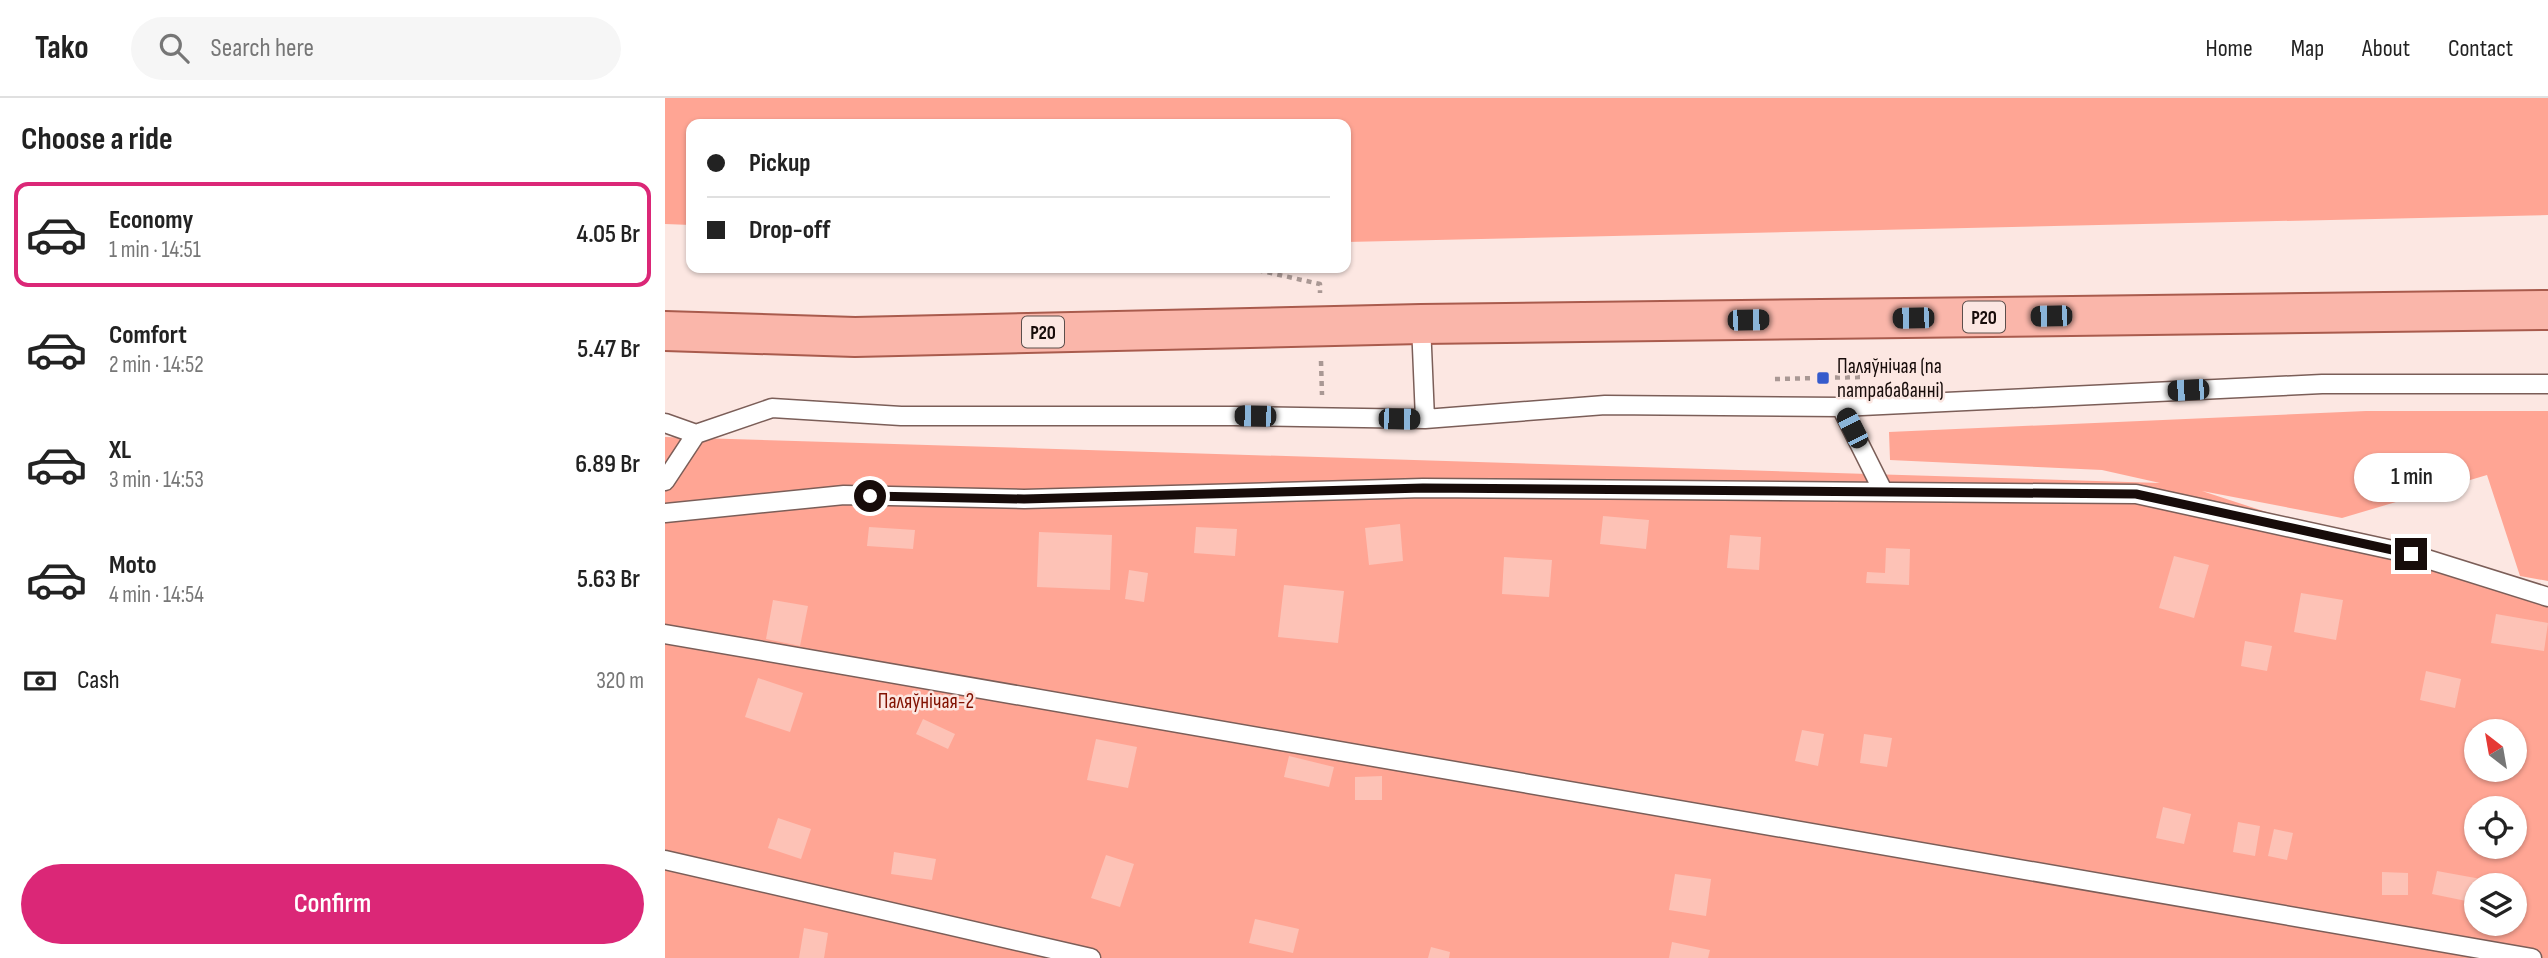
<!DOCTYPE html>
<meta charset="utf-8">
<style>
body{margin:0;font-family:"Sofia Sans Condensed",sans-serif;background:#f6f6f6;color:#222;height:100vh;display:flex;flex-direction:column;font-size:26px;white-space:nowrap}
*{box-sizing:border-box;margin:0}
p{font-size:23px;color:#767676}
.icon{flex:none;width:38px;height:38px;fill:none;stroke:currentColor;stroke-width:2;stroke-linecap:round;stroke-linejoin:round}
.map{position:relative;flex:1;overflow:hidden}
.panel{display:flex;flex-direction:column;background:#fff;width:665px}
.panel>*{flex:none}
.top-card{position:absolute;left:21px;top:21px;width:665px;height:154px;border-radius:14px;box-shadow:0 2px 5px #0004;display:grid;align-content:center;height:154px;padding:0 21px;background:#fff}
.needle{width:46px;rotate:329deg}
.fabs{position:absolute;left:1799px;top:621px;display:grid;gap:14px}
.fabs a{display:grid;place-items:center;width:63px;height:63px;border-radius:50%;background:#fff;box-shadow:0 2px 5px #0004;font-size:35px}
.end{position:absolute;width:32px;height:32px;margin:-16px;border:9px solid #170c0a;background:#fff;box-shadow:0 0 0 4px #fff}
.from{border-radius:50%}
.bubble{position:absolute;height:49px;border-radius:24px;background:#fff;box-shadow:0 2px 5px #0004;font-size:23px;font-weight:600;line-height:49px;text-align:center}
.car{position:absolute;width:21px;height:42px;margin:-21px -10px;border-radius:9px;box-shadow:0 0 5px 2px #0007;background:linear-gradient(#222 24%,#8ab4d8 0 40%,#222 0 76%,#8ab4d8 0 86%,#222 0)}
.top-card b{display:flex;align-items:center;gap:24px;height:66px;font-size:26px}
.top-card b+b{border-top:2px solid #e0e0e0}
.top-card i{width:18px;height:18px;background:#222}
ul{padding:0;list-style:none}
li{display:flex;align-items:center;gap:21px;height:105px;margin:0 14px 10px;padding:0 7px;border:4px solid transparent;border-radius:14px}
li div{flex:1}
li b{display:block;font-size:26px}
li em{font-style:normal;font-weight:600}
li.selected{border-color:#db2777}
li>.icon{width:63px;height:63px;stroke-width:1.5}
h2{padding:0 21px;font-size:32px;line-height:84px}
.pay{display:flex;align-items:center;gap:18px;height:77px;padding:0 21px;font-size:26px}
.pay p{margin-inline-start:auto}
.cta{display:flex;gap:14px;margin-top:auto;padding:14px 21px}
.cta a{flex:1;height:80px;border-radius:42px;background:#db2777;color:#fff;font-size:28px;font-weight:600;line-height:80px;text-align:center}
header{display:flex;align-items:center;gap:42px;box-sizing:border-box;height:98px;padding:0 35px;background:#fff;border-bottom:2px solid #e0e0e0}
header strong{font-size:33px}
nav{display:flex;gap:38px;margin-inline-start:auto;font-size:24px}
.search{width:490px;height:63px;background:#f6f6f6;display:flex;align-items:center;gap:18px;box-sizing:border-box;padding:0 24px;border-radius:38px;color:#767676;font-size:26px}
main{display:flex;flex:1;min-height:0}
.map>svg:first-child{display:block}
.green{fill:#ffa594;fill-rule:evenodd}
.building{fill:#fdc2b6}
.lines{fill:none;stroke-linecap:round;stroke-linejoin:round}
.lane-casing{stroke:#7b5e58;stroke-width:21}
.primary-casing{stroke:#a95b4d;stroke-width:42}
.path{stroke:#a99894;stroke-width:4.5;stroke-dasharray:5 5;stroke-linecap:butt}
.lane{stroke:#fff;stroke-width:18}
.primary{stroke:#fab6aa;stroke-width:38}
.route{stroke:#170c0a;stroke-width:9}
.poi-dot{fill:#365bcc;stroke:#fce7e2;stroke-width:2.5}
.labels{text-anchor:middle;stroke-width:5;stroke-linejoin:round;paint-order:stroke}
.shield{fill:#fce7e2;stroke:#5c4e4b;stroke-width:2}
.shield-label{font-size:19px;font-weight:bold;fill:#170c0a}
.poi-label{font-size:21px;fill:#170c0a;stroke:#fce7e2;text-anchor:start}
.park-label{font-size:21px;fill:#821202;stroke:#fce7e2}
</style>
<header>
<strong>Tako</strong>
<div class="search"><svg class="icon" aria-label="search" viewBox="0 0 24 24"><circle cx="10" cy="10" r="6"/><path d="M15 15l6 6"/></svg>Search here</div>
<nav><a>Home</a><a>Map</a><a>About</a><a>Contact</a></nav>
</header>
<main>
<section class="panel">
<h2>Choose a ride</h2>
<ul>
<li class="selected"><svg class="icon" aria-label="car" viewBox="0 0 24 24"><path d="M5 17H2v-5l4-1 3-4h7l3 4 3 1v5h-3M9 17h6M6 11h13"/><circle cx="7" cy="17" r="2"/><circle cx="17" cy="17" r="2"/></svg><div><b>Economy</b><p>1 min · 14:51</p></div><em>4.05 Br</em></li>
<li><svg class="icon" aria-label="car" viewBox="0 0 24 24"><path d="M5 17H2v-5l4-1 3-4h7l3 4 3 1v5h-3M9 17h6M6 11h13"/><circle cx="7" cy="17" r="2"/><circle cx="17" cy="17" r="2"/></svg><div><b>Comfort</b><p>2 min · 14:52</p></div><em>5.47 Br</em></li>
<li><svg class="icon" aria-label="car" viewBox="0 0 24 24"><path d="M5 17H2v-5l4-1 3-4h7l3 4 3 1v5h-3M9 17h6M6 11h13"/><circle cx="7" cy="17" r="2"/><circle cx="17" cy="17" r="2"/></svg><div><b>XL</b><p>3 min · 14:53</p></div><em>6.89 Br</em></li>
<li><svg class="icon" aria-label="car" viewBox="0 0 24 24"><path d="M5 17H2v-5l4-1 3-4h7l3 4 3 1v5h-3M9 17h6M6 11h13"/><circle cx="7" cy="17" r="2"/><circle cx="17" cy="17" r="2"/></svg><div><b>Moto</b><p>4 min · 14:54</p></div><em>5.63 Br</em></li>
</ul>
<div class="pay"><svg class="icon" aria-label="cash" viewBox="0 0 24 24"><path d="M3 7h18v10H3z"/><circle cx="12" cy="12" r="2"/></svg>Cash<p>320 m</p></div>
<div class="cta"><a>Confirm</a></div>
</section>
<div class="map">
<svg width="1883" height="860" viewBox="0 0 1883 860">
<rect width="100%" height="100%" fill="#fce7e2"/>
<path class="green" d="M0,0H1883V117L681,144V26H26V127L0,126Z
M1701,313H1883V483L1855,478L1822,377L1677,420L1537,393L1883,506V860H0V339L1495,385L1437,372L1225,362L1224,334ZM1811,634H1850V672H1811ZM1811,710H1850V749H1811ZM1811,788H1850V826H1811Z"/>
<path class="building" d="M938,418L984,422L981,451L935,446Z
M735,426L738,463L704,467L700,430Z
M204,429L250,432L248,451L202,448Z
M531,429L572,431L570,458L529,455Z
M374,434L447,437L445,492L372,489Z
M1065,437L1096,439L1094,472L1062,470Z
M1221,450L1245,451L1244,487L1201,485L1202,474L1220,475Z
M1509,458L1544,467L1529,520L1494,510Z
M839,459L887,462L884,499L837,496Z
M464,472L483,475L479,504L460,501Z
M619,487L679,493L673,545L613,539Z
M1636,495L1678,502L1671,542L1629,534Z
M108,502L143,508L135,548L101,541Z
M1831,516L1883,525L1879,553L1826,545Z
M1580,543L1607,548L1602,573L1576,568Z
M1761,573L1796,581L1790,610L1755,602Z
M93,580L138,595L125,634L80,619Z
M258,621L290,636L283,651L251,636Z
M1137,632L1159,636L1153,668L1130,663Z
M1199,636L1227,640L1222,669L1195,665Z
M431,641L472,649L463,690L422,682Z
M624,658L669,669L664,689L619,679Z
M717,678V702H690V679Z
M1498,709L1526,716L1519,746L1491,740Z
M113,720L146,731L136,761L103,750Z
M1573,724L1595,728L1590,758L1568,754Z
M1609,731L1628,735L1622,762L1603,758Z
M229,754L271,761L267,782L226,776Z
M441,757L469,766L455,809L426,800Z
M1772,773L1816,781L1814,788H1811V805L1767,796Z
M1717,774L1743,775V797H1717Z
M1010,776L1046,781L1041,818L1004,812Z
M590,821L634,831L628,855L584,845Z
M139,830L163,835L159,860H134Z
M1007,844L1045,852L1043,860H1004Z
M766,849L785,854L784,860H763Z"/>
<g class="lines">
<defs>
<path id="lane" d="M756,226L760,321
M1176,309L1218,393
M0,325L31,336
M0,383L31,336L107,310L236,318H568L760,321L940,307L1176,309L1657,286H1883
M0,415L179,397L359,401L758,390L1471,396L1746,456L1883,499
M0,536L1867,860
M0,762L426,860"/>
<path id="primary" d="M0,233L190,239L756,226L1883,212"/>
</defs>
<use href="#lane" class="lane-casing"/>
<use href="#primary" class="primary-casing"/>
<path class="path" d="M583,170L655,186V195
M656,263L657,297
M1110,281L1197,279"/>
<use href="#lane" class="lane"/>
<use href="#primary" class="primary"/>
</g>
<g class="lines">
<path class="route" d="M205,398L359,401L758,390L1471,396L1746,456"/>
</g>
<rect class="poi-dot" x="1151" y="273" width="14" height="14" rx="3.5"/>
<g class="labels">
<g class="shield">
<rect x="1298" y="203.5" width="42" height="31" rx="5"/>
<rect x="357" y="218.5" width="42" height="31" rx="5"/>
</g>
<g class="shield-label">
<text x="1319" y="226">Р20</text>
<text x="378" y="241">Р20</text>
</g>
<g class="poi-label">
<text x="1172" y="275">Паляўнічая (па<tspan x="1172" dy="24">патрабаванні)</tspan></text>
</g>
<g class="park-label">
<text x="261" y="610">Паляўнічая-2</text>
</g>
</g>
</svg>
<div class="fabs">
<a><svg class="needle" viewBox="-14 -14 28 28"><path d="M0-13l5 13h-10z" fill="#e53935"/><path d="M0 13l5-13h-10z" fill="#767676"/></svg></a>
<a><svg class="icon" aria-label="locate" viewBox="0 0 24 24"><circle cx="12" cy="12" r="6"/><path d="M12 2v4M12 18v4M2 12h4M18 12h4"/></svg></a>
<a><svg class="icon" aria-label="layers" viewBox="0 0 24 24"><path d="M12 4l9 5-9 5-9-5zM3 14l9 5 9-5"/></svg></a>
</div>
<i class="end from" style="left:205px;top:398px"></i>
<i class="end" style="left:1746px;top:456px"></i>
<div class="bubble" style="left:1689px;top:355px;width:116px">1 min</div>
<i class="car" style="left:1386px;top:218px;rotate:269deg"></i>
<i class="car" style="left:1248px;top:220px;rotate:269deg"></i>
<i class="car" style="left:1083px;top:222px;rotate:89deg"></i>
<i class="car" style="left:1523px;top:292px;rotate:267deg"></i>
<i class="car" style="left:590px;top:318px;rotate:271deg"></i>
<i class="car" style="left:734px;top:321px;rotate:91deg"></i>
<i class="car" style="left:1187px;top:330px;rotate:333deg"></i>
<div class="top-card">
<b><i class="from"></i>Pickup</b>
<b><i></i>Drop-off</b>
</div>
</div>
</main>
